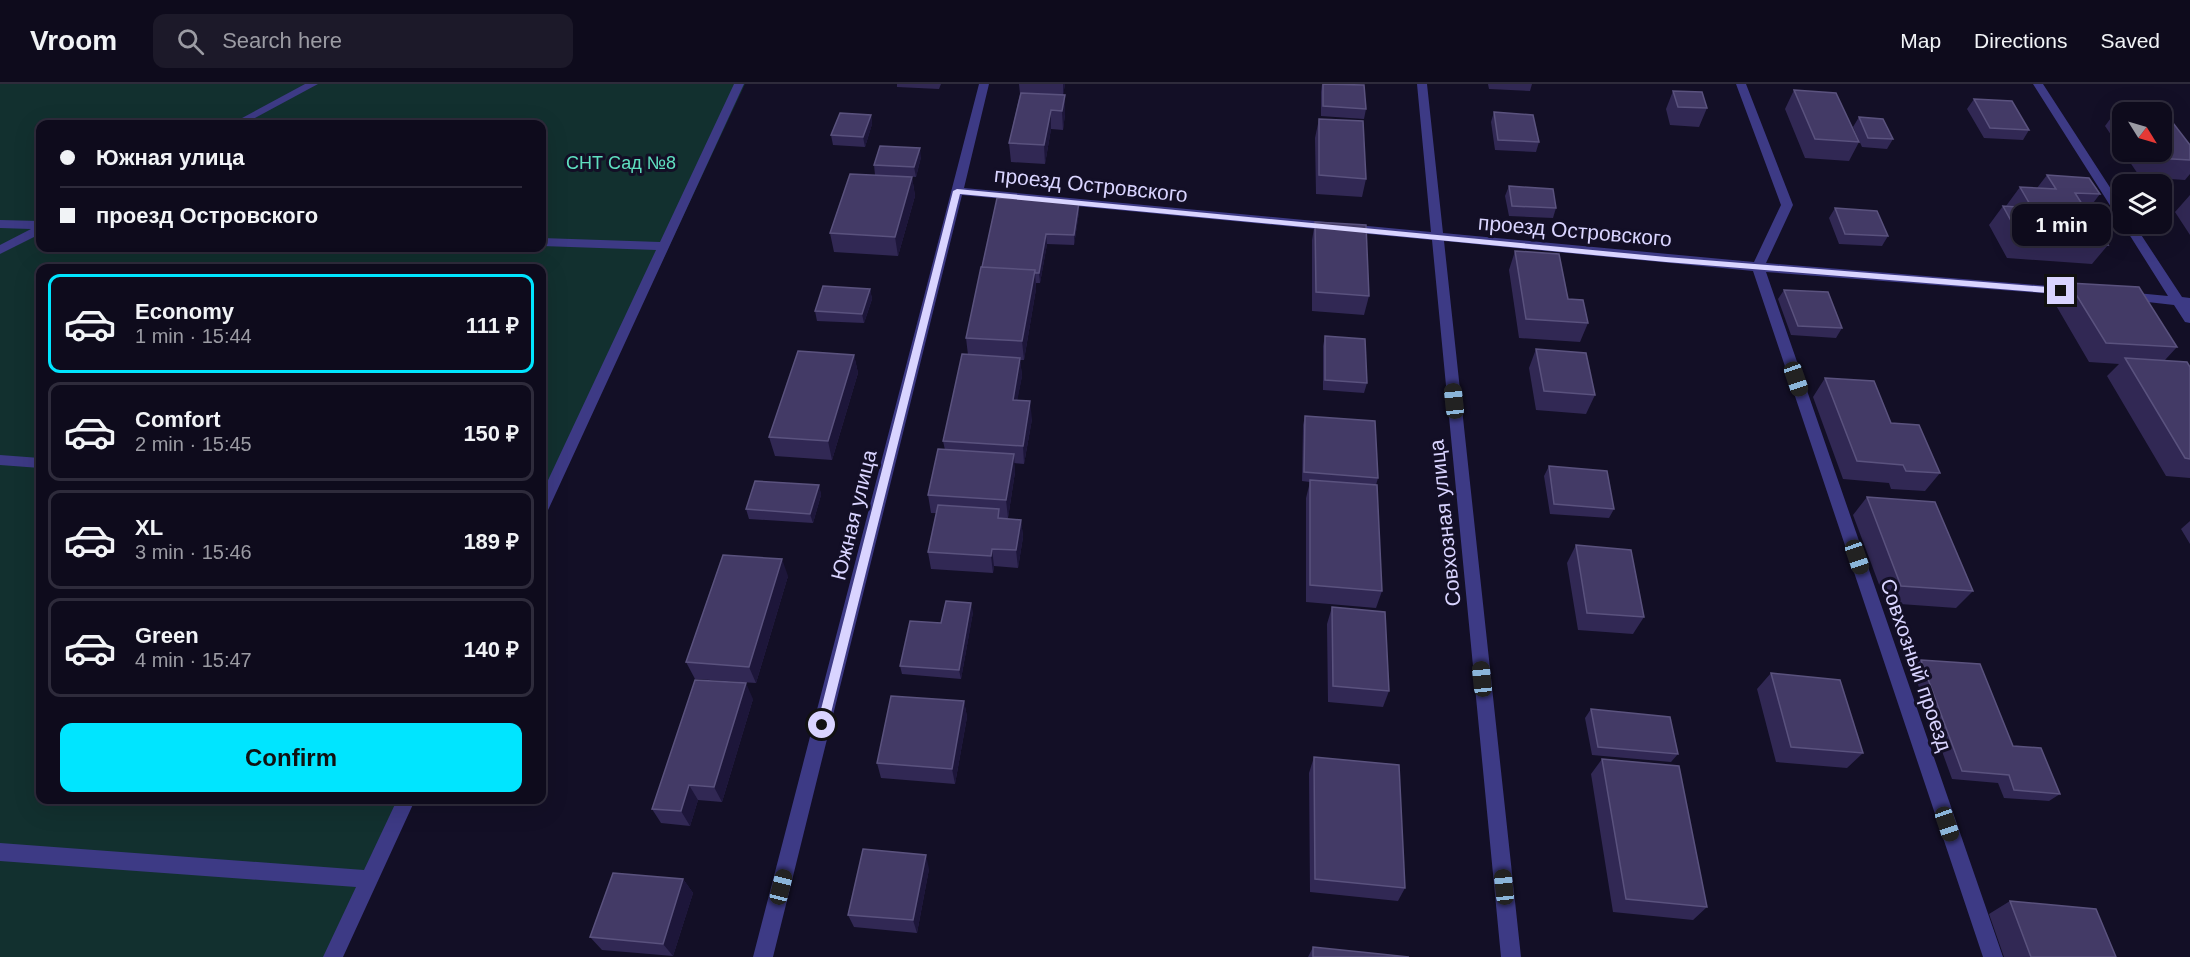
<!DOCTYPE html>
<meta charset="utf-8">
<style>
body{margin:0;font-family:Helvetica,sans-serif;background:#1c1929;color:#f1f3f6;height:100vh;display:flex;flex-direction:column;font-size:22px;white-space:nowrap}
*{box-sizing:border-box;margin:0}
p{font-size:20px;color:#9b9ba3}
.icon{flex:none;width:33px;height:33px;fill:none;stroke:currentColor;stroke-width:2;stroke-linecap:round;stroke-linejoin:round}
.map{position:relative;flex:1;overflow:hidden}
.details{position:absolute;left:36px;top:180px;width:510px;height:540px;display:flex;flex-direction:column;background:#0e0b1c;border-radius:12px;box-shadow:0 6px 24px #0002,0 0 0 2px #2e2b3b}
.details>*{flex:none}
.hud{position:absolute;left:36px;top:36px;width:510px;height:132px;border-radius:12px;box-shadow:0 6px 24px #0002,0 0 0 2px #2e2b3b;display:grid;align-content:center;height:132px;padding:0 24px;background:#0e0b1c}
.needle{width:39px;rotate:127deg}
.fabs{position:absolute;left:2112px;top:18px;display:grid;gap:12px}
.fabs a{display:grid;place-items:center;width:60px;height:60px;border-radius:12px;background:#0e0b1c;box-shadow:0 6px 24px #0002,0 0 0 2px #2e2b3b;font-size:30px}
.end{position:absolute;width:27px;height:27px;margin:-14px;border:8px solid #d9d4ff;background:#111;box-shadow:0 0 0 3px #111}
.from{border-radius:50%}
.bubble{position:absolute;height:42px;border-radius:12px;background:#0e0b1c;box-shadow:0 6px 24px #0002,0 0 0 2px #2e2b3b;font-size:20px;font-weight:800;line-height:42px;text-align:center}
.car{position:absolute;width:18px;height:36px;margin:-18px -9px;border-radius:8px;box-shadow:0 0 4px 2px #0007;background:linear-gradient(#222 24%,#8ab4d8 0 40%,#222 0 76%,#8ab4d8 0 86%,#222 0)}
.hud b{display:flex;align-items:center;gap:21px;height:57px;font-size:22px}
.hud b+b{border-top:2px solid #2e2b3b}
.hud i{width:15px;height:15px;background:#f1f3f6}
ul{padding:10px 0 0;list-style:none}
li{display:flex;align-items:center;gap:18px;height:99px;margin:0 12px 9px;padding:0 12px;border:3px solid #2e2b3b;border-radius:12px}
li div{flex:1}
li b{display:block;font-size:22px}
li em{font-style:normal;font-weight:800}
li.current{border-color:#00e5ff}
li>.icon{width:54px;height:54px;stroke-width:1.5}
.action{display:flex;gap:12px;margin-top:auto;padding:12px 24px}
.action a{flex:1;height:69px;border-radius:12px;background:#00e5ff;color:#111;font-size:24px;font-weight:800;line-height:69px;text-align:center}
header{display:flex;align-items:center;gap:36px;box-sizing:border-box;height:84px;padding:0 30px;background:#0e0b1c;border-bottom:2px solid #2e2b3b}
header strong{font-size:28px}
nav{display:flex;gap:33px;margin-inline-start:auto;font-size:21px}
.search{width:420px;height:54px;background:#1c1929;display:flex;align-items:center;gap:15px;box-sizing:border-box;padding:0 21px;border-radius:12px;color:#9b9ba3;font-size:22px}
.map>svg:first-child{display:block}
.green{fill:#12302f;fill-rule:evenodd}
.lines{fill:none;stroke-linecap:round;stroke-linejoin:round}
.service{fill:#3d3a85;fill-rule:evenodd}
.minor{fill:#3d3a85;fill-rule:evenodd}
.wall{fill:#312854}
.shaded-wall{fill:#1d163a}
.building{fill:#433a66;stroke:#5a527e;stroke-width:1.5}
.route{fill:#d9d4ff}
.labels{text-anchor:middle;stroke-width:6;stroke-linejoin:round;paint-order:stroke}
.far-park-label{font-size:18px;fill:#5fe0c0;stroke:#130f26}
.street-label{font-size:21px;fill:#d9d4ff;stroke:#130f26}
</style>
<header>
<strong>Vroom</strong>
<div class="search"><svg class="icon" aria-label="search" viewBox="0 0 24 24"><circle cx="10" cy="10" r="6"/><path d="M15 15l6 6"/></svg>Search here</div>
<nav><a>Map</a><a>Directions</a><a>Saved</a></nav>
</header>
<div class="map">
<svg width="2190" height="873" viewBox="0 0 2190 873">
<rect width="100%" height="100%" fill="#130f26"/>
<path class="green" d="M0,0H745L542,434V184H40V716H409L335,873H0ZM40,40H542V164H40Z"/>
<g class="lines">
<path class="service" d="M305,0H318L244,40H231Z
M734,0H744L549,424L547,428L542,430V409L656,166L542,162V154L660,158Z
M0,136L40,137V150L0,170V161L31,145L0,144Z
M0,371L40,374V384L0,381Z
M397,716H415L343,873H323L356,803L0,777V759L364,786Z"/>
<path class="minor" d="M979,0H989L964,104L1431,148L1417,0H1427L1443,149L1754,178L1781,121L1736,0H1746L1793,121L1766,179L2086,205L2087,208L2081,212L1766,188L2003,873H1983L1753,187L1444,157L1521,873H1501L1432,156L962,111L773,873H753Z
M2033,0H2043L2122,122V135L2118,134Z
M2122,139L2134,140L2182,213L2190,214V239L2185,238L2174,221L2121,215L2120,212L2121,209L2126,208L2168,212Z"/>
</g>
<path class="wall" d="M897,0H941L939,5L897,3Z
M1019,0H1065L1063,11L1065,30L1063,46L1051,45L1045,80L1011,78L1009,59L1020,10Z
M1322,0L1366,25L1364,35L1321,32V8Z
M1488,0H1532L1530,7L1489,5Z
M1794,6L1859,58L1849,77L1805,74L1785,25Z
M1673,7L1707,24L1699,43L1670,41L1666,25Z
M1974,15L2029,46L2023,56L1984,54L1967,25Z
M2119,23L2163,26L2190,61V90L2185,96L2140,93L2123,68H2162V28H2122V67L2105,42Z
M1494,28L1539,58L1536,68L1495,66L1491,38Z
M871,31L872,40L865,63L833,61L831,51Z
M1859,33L1893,55L1887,65L1862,63L1853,43Z
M1319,35L1366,95L1362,113L1316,110L1315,54Z
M921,73L916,93L875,91L874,81Z
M2047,91L2100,110L2087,127L2108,161L2092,180L2007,174L1989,141L2003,122H2006L2020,103L2037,104Z
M912,93L915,112L898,172L834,168L830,149Z
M1509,102L1556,124L1553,134L1509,132L1505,112Z
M2190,111V151L2175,128Z
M997,114L1079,118V128L1074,161L1047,160L1040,199H1036V205L1024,276H1020L1022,292L1017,316L1032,335L1024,380L1014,379L1015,388L1008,434H1000L1021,436L1023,453L1018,484L994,482L993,489L931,485L928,468L937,429H931L928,411L945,366L943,357L968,271L966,254Z
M1835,124L1888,152L1882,162L1839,160L1829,134Z
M1315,138L1369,212L1364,231L1312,227V156Z
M1515,167L1588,239L1580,258L1519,254L1509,186Z
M2069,199L2177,263L2165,276L2190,283V394L2166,392L2107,292L2119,280L2089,278L2054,218Z
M870,205L872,215L864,239L817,237L815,227Z
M1784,206L1842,244L1836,254L1791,251L1778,215Z
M1325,252L1367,299L1364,309L1323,306V262Z
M1536,265L1595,311L1586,330L1536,326L1529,284Z
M854,271L858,289L832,376L775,372L769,353Z
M1825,294L1891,339L1940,389L1925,407L1891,405L1889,399L1843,395L1813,313Z
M1305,332L1378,394L1376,401L1382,507L1376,524L1306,518V414L1310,398L1302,397L1303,341Z
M1549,382L1614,425L1609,434L1550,430L1544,392Z
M819,401L821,411L813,439L749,435L746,425Z
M1867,413L1973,507L1956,524L1886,519L1853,431Z
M2190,437V460L2181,445Z
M1576,461L1644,533L1633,550L1578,546L1567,479Z
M788,492L756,599L695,595L686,578Z
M1332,523L1389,607L1383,623L1328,618L1327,540Z
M973,528L961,595L902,590L900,582L941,539Z
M1921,576L2013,662L2060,710L2049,717L2004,714L1998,699L1952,695L1912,584Z
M1771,589L1863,669L1847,684L1776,678L1757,605Z
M753,615L722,718L698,716L690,742L661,739L652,725Z
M964,617L967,633L955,700L881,694L877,679Z
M1591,625L1678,670L1671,678L1592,671L1585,634Z
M1314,673L1405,804L1398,817L1310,808L1309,689Z
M1602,675L1707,823L1693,836L1613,828L1591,690Z
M929,785L917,849L854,843L848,831Z
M683,795L693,809L673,872L602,866L590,853Z
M2010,817L2116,873H2004L1989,830Z
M1313,863L1409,873H1308Z"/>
<path class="shaded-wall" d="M1063,0H1065L1063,13Z
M1065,11V30L1063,46L1062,27Z
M1051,26V45L1045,80L1044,61Z
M871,31L872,40L865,63L863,53Z
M920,64L921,73L916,93L914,83Z
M912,93L915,112L898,172L895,153Z
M1079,118V128L1074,161V151Z
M1046,150L1047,160L1040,199L1039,189Z
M1035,186L1036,205L1024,276L1022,257Z
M870,205L872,215L864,239L862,230Z
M854,271L858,289L832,376L828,357Z
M1020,274L1022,292L1014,334L1013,316Z
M1030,317L1032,335L1024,380L1023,362Z
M1014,370L1015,388L1008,434L1006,416Z
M819,401L821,411L813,439L810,430Z
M1021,436L1023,453L1018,484L1016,466Z
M992,465L994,482L993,489L991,472Z
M782,475L788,492L756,599L749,583Z
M971,519L973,528L961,595L959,586Z
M746,599L753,615L722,718L714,703Z
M964,617L967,633L955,700L952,685Z
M689,701L698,716L690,742L681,727Z
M926,771L929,785L917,849L913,836Z
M683,795L693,809L673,872L663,860Z"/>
<path class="building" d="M1323,0L1364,1L1366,25L1323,22Z
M1794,6L1836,9L1859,58L1815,55Z
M1673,7L1702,8L1707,24L1678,23Z
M1021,9L1065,11L1062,27L1051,26L1044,61L1009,59Z
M1974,15L2012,17L2029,46L1990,44Z
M2119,23L2163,26L2190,61V76L2155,74L2151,68H2162V28H2123Z
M1494,28L1533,31L1539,58L1498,56Z
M840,29L871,31L863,53L831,51Z
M1859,33L1883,35L1893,55L1868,54Z
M1319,35L1363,37L1366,95L1319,91Z
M880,62L920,64L914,83L874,81Z
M850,90L912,93L895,153L830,149Z
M2047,91L2089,94L2100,110L2075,109L2108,161L2021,155L2003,122L2032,124L2020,103L2056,105Z
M1509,102L1553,105L1556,124L1512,122Z
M997,114L1079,118L1074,151L1046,150L1039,189H1035V186L982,183Z
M1835,124L1877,127L1888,152L1845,150Z
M1315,138L1366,141L1369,212L1316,208Z
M1515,167L1559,170L1568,215L1583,216L1588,239L1526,235Z
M981,183L1035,186L1022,257L966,254Z
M2069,199L2139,203L2177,263L2106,259Z
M823,202L870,205L862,230L815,227Z
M1784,206L1828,208L1842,244L1798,242Z
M1325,252L1365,255L1367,299L1325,296Z
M1536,265L1586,269L1595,311L1544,307Z
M798,267L854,271L828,357L769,353Z
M962,270L1020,274L1013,316L1030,317L1023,362L943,357Z
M2125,274L2187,278L2190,283V375L2185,374Z
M1825,294L1874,297L1891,339L1919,341L1940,389L1906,387L1903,381L1857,377Z
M1305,332L1375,337L1378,394L1304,388Z
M938,365L1014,370L1006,416L928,411Z
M1549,382L1607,387L1614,425L1554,420Z
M1310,396L1377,401L1382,507L1310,501Z
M755,397L819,401L810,430L746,425Z
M1867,413L1935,418L1973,507L1901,502Z
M938,421L999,425L998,434L1021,436L1016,466L992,465L991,472L928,468Z
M1576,461L1631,466L1644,533L1587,529Z
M723,471L782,475L749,583L686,578Z
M946,517L971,519L959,586L900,582L910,537L941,539Z
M1332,523L1385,528L1389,607L1333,602Z
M1921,576L1980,580L2013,662L2041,664L2060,710L2014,706L2009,691L1962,687Z
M1771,589L1840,596L1863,669L1791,663Z
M695,596L746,599L714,703L689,701L681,727L652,725Z
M891,612L964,617L952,685L877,679Z
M1591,625L1670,633L1678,670L1598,663Z
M1314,673L1399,681L1405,804L1315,795Z
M1602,675L1679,682L1707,823L1626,815Z
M863,765L926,771L913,836L848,831Z
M613,789L683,795L663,860L590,853Z
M2010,817L2096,825L2116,873H2031Z
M1313,863L1409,873H1313Z"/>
<path class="route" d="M957,105L1666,173L2061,204L2065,207L2061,210L1666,178L960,110L828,641L822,646L817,641L953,107Z"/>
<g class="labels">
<g class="far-park-label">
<text x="621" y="85">СНТ Сад №8</text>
</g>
<g class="street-label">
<text transform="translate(1091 101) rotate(6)" y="7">проезд Островского</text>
<text transform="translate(1575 147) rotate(5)" y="7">проезд Островского</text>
<text transform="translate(854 431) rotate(-76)" y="7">Южная улица</text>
<text transform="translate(1445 439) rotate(-96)" y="7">Совхозная улица</text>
<text transform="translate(1916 581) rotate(71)" y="7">Совхозный проезд</text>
</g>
</g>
</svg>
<div class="fabs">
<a><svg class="needle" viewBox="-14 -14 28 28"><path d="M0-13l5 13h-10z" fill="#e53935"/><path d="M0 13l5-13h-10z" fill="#9b9ba3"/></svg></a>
<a><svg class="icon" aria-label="layers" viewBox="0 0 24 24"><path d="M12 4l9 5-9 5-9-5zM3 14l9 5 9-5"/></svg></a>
</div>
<i class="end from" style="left:822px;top:641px"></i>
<i class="end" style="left:2061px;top:207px"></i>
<div class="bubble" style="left:2012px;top:120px;width:99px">1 min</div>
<i class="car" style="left:1796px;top:295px;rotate:161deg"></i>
<i class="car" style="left:1454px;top:317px;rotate:354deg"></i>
<i class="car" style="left:1857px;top:473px;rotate:161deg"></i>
<i class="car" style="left:1482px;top:595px;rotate:354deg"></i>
<i class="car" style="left:1947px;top:740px;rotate:161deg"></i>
<i class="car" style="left:781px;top:803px;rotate:14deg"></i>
<i class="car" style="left:1504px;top:803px;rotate:354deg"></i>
<div class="hud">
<b><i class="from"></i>Южная улица</b>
<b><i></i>проезд Островского</b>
</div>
<section class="details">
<ul>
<li class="current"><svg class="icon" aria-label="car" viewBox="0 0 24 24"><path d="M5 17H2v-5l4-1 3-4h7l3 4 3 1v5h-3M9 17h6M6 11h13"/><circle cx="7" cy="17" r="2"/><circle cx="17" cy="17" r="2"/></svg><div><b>Economy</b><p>1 min · 15:44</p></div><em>111 ₽</em></li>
<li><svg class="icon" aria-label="car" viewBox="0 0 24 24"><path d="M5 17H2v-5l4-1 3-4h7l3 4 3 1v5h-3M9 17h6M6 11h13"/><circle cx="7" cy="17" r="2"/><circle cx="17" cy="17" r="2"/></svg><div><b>Comfort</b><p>2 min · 15:45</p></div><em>150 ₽</em></li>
<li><svg class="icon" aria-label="car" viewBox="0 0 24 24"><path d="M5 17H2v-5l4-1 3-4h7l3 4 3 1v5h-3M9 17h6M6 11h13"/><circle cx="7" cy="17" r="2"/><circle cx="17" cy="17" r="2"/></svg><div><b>XL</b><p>3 min · 15:46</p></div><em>189 ₽</em></li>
<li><svg class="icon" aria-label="car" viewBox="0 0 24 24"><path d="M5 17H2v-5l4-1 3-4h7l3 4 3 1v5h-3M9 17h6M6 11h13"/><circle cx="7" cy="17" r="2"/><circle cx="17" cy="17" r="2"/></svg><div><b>Green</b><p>4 min · 15:47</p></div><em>140 ₽</em></li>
</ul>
<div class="action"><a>Confirm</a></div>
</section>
</div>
